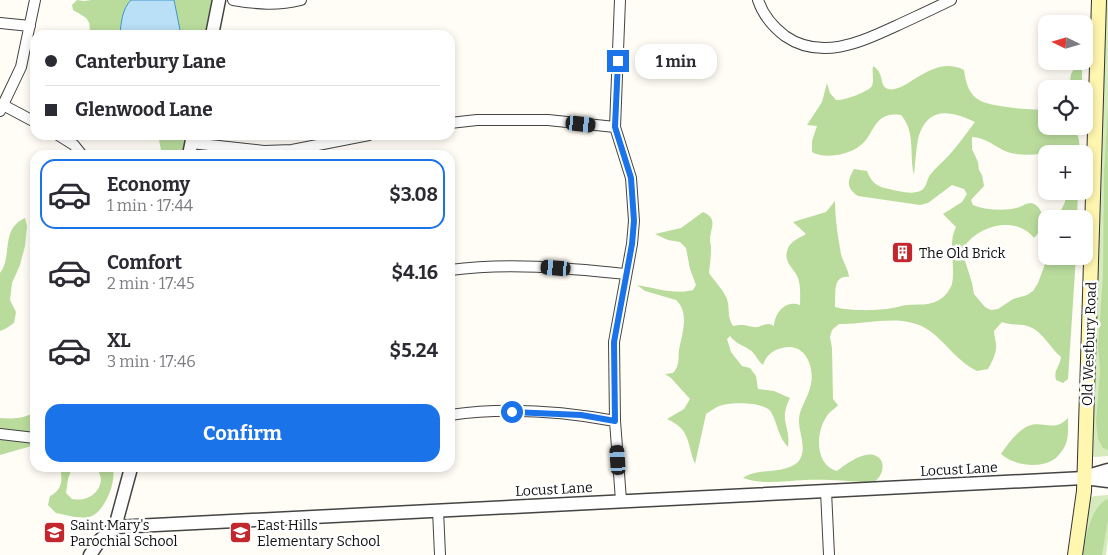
<!DOCTYPE html>
<meta charset="utf-8">
<style>
body{margin:0;font-family:Bitter,serif;background:#f2f2f3;color:#2b2b33;height:100vh;display:flex;flex-direction:column;font-size:19px;white-space:nowrap}
*{box-sizing:border-box;margin:0}
p{font-size:16px;color:#7c7c81}
.icon{flex:none;width:28px;height:28px;fill:none;stroke:currentColor;stroke-width:2;stroke-linecap:round;stroke-linejoin:round}
.map{position:relative;flex:1;overflow:hidden}
.drawer{position:absolute;left:30px;top:150px;width:425px;height:322px;display:flex;flex-direction:column;background:#fff;border-radius:15px;box-shadow:0 2px 8px #0003}
.drawer>*{flex:none}
.top-card{position:absolute;left:30px;top:30px;width:425px;height:110px;border-radius:15px;box-shadow:0 2px 8px #0003;display:grid;align-content:center;height:110px;padding:0 15px;background:#fff}
.needle{width:32px;rotate:275deg}
.buttons{position:absolute;left:1038px;top:15px;display:grid;gap:10px}
.buttons a{display:grid;place-items:center;width:55px;height:55px;border-radius:10px;background:#fff;box-shadow:0 2px 8px #0003;font-size:25px}
.end{position:absolute;width:22px;height:22px;margin:-11px;border:6px solid #1a73e8;background:#fff;box-shadow:0 0 0 2px #fff}
.from{border-radius:50%}
.bubble{position:absolute;height:35px;border-radius:15px;background:#fff;box-shadow:0 2px 8px #0003;font-size:16px;font-weight:700;line-height:35px;text-align:center}
.car{position:absolute;width:15px;height:30px;margin:-15px -8px;border-radius:6px;box-shadow:0 0 4px 1px #0007;background:linear-gradient(#222 24%,#8ab4d8 0 40%,#222 0 76%,#8ab4d8 0 86%,#222 0)}
.top-card b{display:flex;align-items:center;gap:18px;height:48px;font-size:19px}
.top-card b+b{border-top:1px solid #e1e1e2}
.top-card i{width:12px;height:12px;background:#2b2b33}
ul{padding:9px 0 0;list-style:none}
li{display:flex;align-items:center;gap:15px;height:70px;margin:0 10px 8px;padding:0 5px;border:2px solid transparent;border-radius:15px}
li div{flex:1}
li b{display:block;font-size:19px}
li em{font-style:normal;font-weight:700}
li.active{border-color:#1a73e8}
li>.icon{width:45px;height:45px;stroke-width:1.5}
.button{display:flex;gap:10px;margin-top:auto;padding:10px 15px}
.button a{flex:1;height:58px;border-radius:15px;background:#1a73e8;color:#fff;font-size:20px;font-weight:700;line-height:58px;text-align:center}
.map>svg:first-child{display:block}
.green{fill:#d5ebbd}
.forest{fill:#b9dc9c}
.water{fill:#b9e0f7;stroke:#3f96cf}
.lines{fill:none;stroke-linecap:round;stroke-linejoin:round}
.minor-casing{stroke:#444;stroke-width:12}
.tertiary-casing{stroke:#444;stroke-width:15}
.secondary-casing{stroke:#333;stroke-width:16}
.minor{stroke:#fff;stroke-width:10}
.tertiary{stroke:#fff;stroke-width:12}
.secondary{stroke:#fff6b0;stroke-width:14}
.route{stroke:#1a73e8;stroke-width:6}
.labels{text-anchor:middle;stroke-width:5;stroke-linejoin:round;paint-order:stroke}
.poi-label{font-size:14px;fill:#111;stroke:#fff;text-anchor:start}
.street-label{font-size:14px;fill:#111;stroke:#fff}
</style>
<div class="map">
<svg width="1108" height="555" viewBox="0 0 1108 555">
<rect width="100%" height="100%" fill="#fffdf5"/>
<path class="green" d="M1105,0H1108V456L1094,457L1090,453L1096,337V239Z
M1108,495V538L1106,555H1080L1090,496L1093,497L1094,496Z"/>
<path class="forest" d="M77,0L84,1L92,0H219L212,35H89C92,18 86,18 73,10L72,5Z
M1076,61H1082V89H1069L1071,74L1077,64Z
M873,66C885,74 879,83 886,88C904,98 930,53 964,70C968,100 979,103 1007,107C1020,109 1033,110 1046,109V126H1070L1066,133L1072,131L1077,134L1079,140L1080,154H1060L1058,150C1040,155 1017,158 1001,149C990,143 985,138 972,137V149L978,162L979,170L982,175L984,186L971,200L973,205C983,210 1005,211 1016,208C1022,207 1025,203 1031,203C1041,204 1046,221 1042,229C1040,232 1036,235 1034,238C1015,214 974,226 962,251L972,283L974,294L985,307L991,310L998,309L1013,299L1027,295L1033,291L1038,283L1048,256H1076L1068,379L1063,383L1056,380C1053,371 1060,366 1061,357C1050,348 1043,332 1030,327C1021,323 1011,326 1002,322L994,331C994,335 997,345 996,348C996,354 991,364 988,369L977,371C958,362 946,343 930,331C903,312 869,325 839,324L832,330L830,337L832,348L833,399L838,405C835,409 829,412 827,416C815,433 815,465 837,471C846,464 862,452 874,455C889,460 882,479 872,483C851,481 826,479 805,480C784,481 763,485 743,478C759,467 784,475 798,462C808,450 799,434 799,421C799,408 807,400 810,388C816,369 806,341 782,348C772,350 766,356 763,365C757,360 755,353 750,350C743,345 736,344 730,336L727,339L731,352L742,366L750,368L756,376L758,389L774,391L790,398C778,422 791,425 788,447C778,437 778,424 771,412C765,402 734,402 723,405C717,406 712,410 706,414L695,464C686,441 691,430 667,419L684,409L690,399L671,378L665,374L673,373C680,365 678,360 679,350C682,334 690,313 676,300L645,291L637,285C655,288 675,295 693,290L696,285L690,269L686,248L680,242L668,240L655,234L681,228L703,212C719,219 710,228 710,240C710,243 711,245 711,248C711,256 710,265 709,273C715,282 723,289 727,299C730,309 727,317 733,326C746,323 750,328 758,327C765,325 767,322 774,326C775,312 786,300 800,305C800,296 801,287 798,278C794,267 781,262 789,246C792,241 801,237 806,234L793,222L826,212L835,201C835,218 838,237 841,254C843,262 848,268 849,277C832,275 836,294 835,307C849,311 878,311 892,308C897,308 902,305 907,305C917,304 928,306 937,301C944,298 950,290 952,284C956,265 947,245 956,227L943,214L962,202L967,194L964,189L952,185L928,203L920,205L858,196C846,188 847,181 854,169L867,171C871,182 877,187 889,189C898,191 911,195 920,191C927,188 926,181 930,175C936,167 944,161 951,153C960,143 967,132 975,122C950,110 927,106 918,139C916,151 915,163 914,175C909,155 916,132 901,115C871,111 876,137 857,148C846,155 824,159 812,152V141L817,126L807,125L822,102L827,83L830,93L836,100C843,101 868,92 872,86C874,81 872,72 873,66Z
M1108,105V450L1103,448L1098,439L1096,422L1100,371L1098,346L1103,275L1104,173Z
M156,135H193L188,155H162L159,140Z
M1066,191H1078L1077,219H1057L1065,202Z
M25,218L27,226L25,246L20,265L12,283L10,300L16,312L14,323L5,329L0,331V273C13,256 0,229 25,218Z
M35,411V445L0,455V418C11,419 26,419 35,411Z
M1068,418C1068,426 1069,438 1065,446C1063,450 1057,458 1053,460C1038,469 1013,465 1001,454C1007,445 1017,431 1028,426C1044,420 1054,433 1068,418Z
M60,468H72L68,479L66,493L72,499C78,500 83,500 89,497C100,492 106,477 95,468H113C116,482 106,509 92,516C82,520 66,515 56,513L48,505L50,496C62,490 63,480 60,468Z
M1108,499V520L1102,555H1083C1085,539 1091,505 1108,499Z"/>
<path class="water" d="M131,0H174L181,35H120C121,23 122,9 131,0Z"/>
<g class="lines">
<defs>
<path id="minor" d="M233,0C258,4 276,6 301,0
M620,0L615,127L631,178L634,221L632,244L614,342L615,421L621,500
M758,0C763,15 772,26 785,36C821,61 861,42 896,26C915,17 933,9 951,0
M0,23L30,26
M3,105L35,122
M0,111L21,67L35,0
M450,123L477,120H548L615,127
M58,135L74,145L82,155
M191,143L264,151L292,150L369,135
M450,270C509,262 567,268 626,274
M450,415C505,407 561,411 615,421
M0,434L35,438
M826,491L829,555
M438,510L440,555"/>
<path id="tertiary" d="M212,35L219,0
M189,155L193,135
M1084,477L1108,470
M115,527L1084,478L1108,481
M90,555L100,540L115,527L131,468"/>
<path id="secondary" d="M1075,555L1084,491L1099,0"/>
</defs>
<use href="#minor" class="minor-casing"/>
<use href="#tertiary" class="tertiary-casing"/>
<use href="#secondary" class="secondary-casing"/>
<use href="#minor" class="minor"/>
<use href="#tertiary" class="tertiary"/>
<use href="#secondary" class="secondary"/>
</g>
<g class="lines">
<path class="route" d="M512,412L581,415L615,421L614,342L632,244L634,221L631,178L615,127L618,61"/>
</g>
<defs>
<symbol id="building-square" viewBox="-11 -11 22 22"><rect x="-9" y="-9" width="18" height="18" rx="4" fill="#c4262e" stroke="#fff"/><path d="M-4-6H4V6H1V3H-1V6H-4ZM-2.5-4.3h1.7v1.8h-1.7ZM.8-4.3h1.7v1.8H.8ZM-2.5-1h1.7V.8h-1.7ZM.8-1h1.7V.8H.8Z" fill="#fff"/></symbol>
<symbol id="school-square" viewBox="-11 -11 22 22"><rect x="-9" y="-9" width="18" height="18" rx="4" fill="#c4262e" stroke="#fff"/><path d="M0-5L7-2L0 1L-7-2ZM-4 1L0 2.5L4 1V4Q0 6-4 4Z" fill="#fff"/></symbol>
</defs>
<g fill-rule="evenodd">
<use href="#building-square" x="890" y="240" width="25" height="25"/>
<use href="#school-square" x="42" y="520" width="25" height="25"/>
<use href="#school-square" x="228" y="520" width="25" height="25"/>
</g>
<g class="labels">
<g class="poi-label">
<text x="919" y="258">The Old Brick</text>
<text x="70" y="530">Saint Mary's<tspan x="70" dy="16">Parochial School</tspan></text>
<text x="257" y="530">East Hills<tspan x="257" dy="16">Elementary School</tspan></text>
</g>
<g class="street-label">
<text transform="translate(1089 344) rotate(-88)" y="5">Old Westbury Road</text>
<text transform="translate(959 469) rotate(-3)" y="5">Locust Lane</text>
<text transform="translate(554 489) rotate(-3)" y="5">Locust Lane</text>
</g>
</g>
</svg>
<div class="buttons">
<a><svg class="needle" viewBox="-14 -14 28 28"><path d="M0-13l5 13h-10z" fill="#e53935"/><path d="M0 13l5-13h-10z" fill="#7c7c81"/></svg></a>
<a><svg class="icon" aria-label="locate" viewBox="0 0 24 24"><circle cx="12" cy="12" r="6"/><path d="M12 2v4M12 18v4M2 12h4M18 12h4"/></svg></a>
<a>+</a>
<a>−</a>
</div>
<i class="end from" style="left:512px;top:412px"></i>
<i class="end" style="left:618px;top:61px"></i>
<div class="bubble" style="left:635px;top:44px;width:82px">1 min</div>
<i class="car" style="left:581px;top:124px;rotate:96deg"></i>
<i class="car" style="left:556px;top:268px;rotate:275deg"></i>
<i class="car" style="left:618px;top:460px;rotate:356deg"></i>
<div class="top-card">
<b><i class="from"></i>Canterbury Lane</b>
<b><i></i>Glenwood Lane</b>
</div>
<section class="drawer">
<ul>
<li class="active"><svg class="icon" aria-label="car" viewBox="0 0 24 24"><path d="M5 17H2v-5l4-1 3-4h7l3 4 3 1v5h-3M9 17h6M6 11h13"/><circle cx="7" cy="17" r="2"/><circle cx="17" cy="17" r="2"/></svg><div><b>Economy</b><p>1 min · 17:44</p></div><em>$3.08</em></li>
<li><svg class="icon" aria-label="car" viewBox="0 0 24 24"><path d="M5 17H2v-5l4-1 3-4h7l3 4 3 1v5h-3M9 17h6M6 11h13"/><circle cx="7" cy="17" r="2"/><circle cx="17" cy="17" r="2"/></svg><div><b>Comfort</b><p>2 min · 17:45</p></div><em>$4.16</em></li>
<li><svg class="icon" aria-label="car" viewBox="0 0 24 24"><path d="M5 17H2v-5l4-1 3-4h7l3 4 3 1v5h-3M9 17h6M6 11h13"/><circle cx="7" cy="17" r="2"/><circle cx="17" cy="17" r="2"/></svg><div><b>XL</b><p>3 min · 17:46</p></div><em>$5.24</em></li>
</ul>
<div class="button"><a>Confirm</a></div>
</section>
</div>
